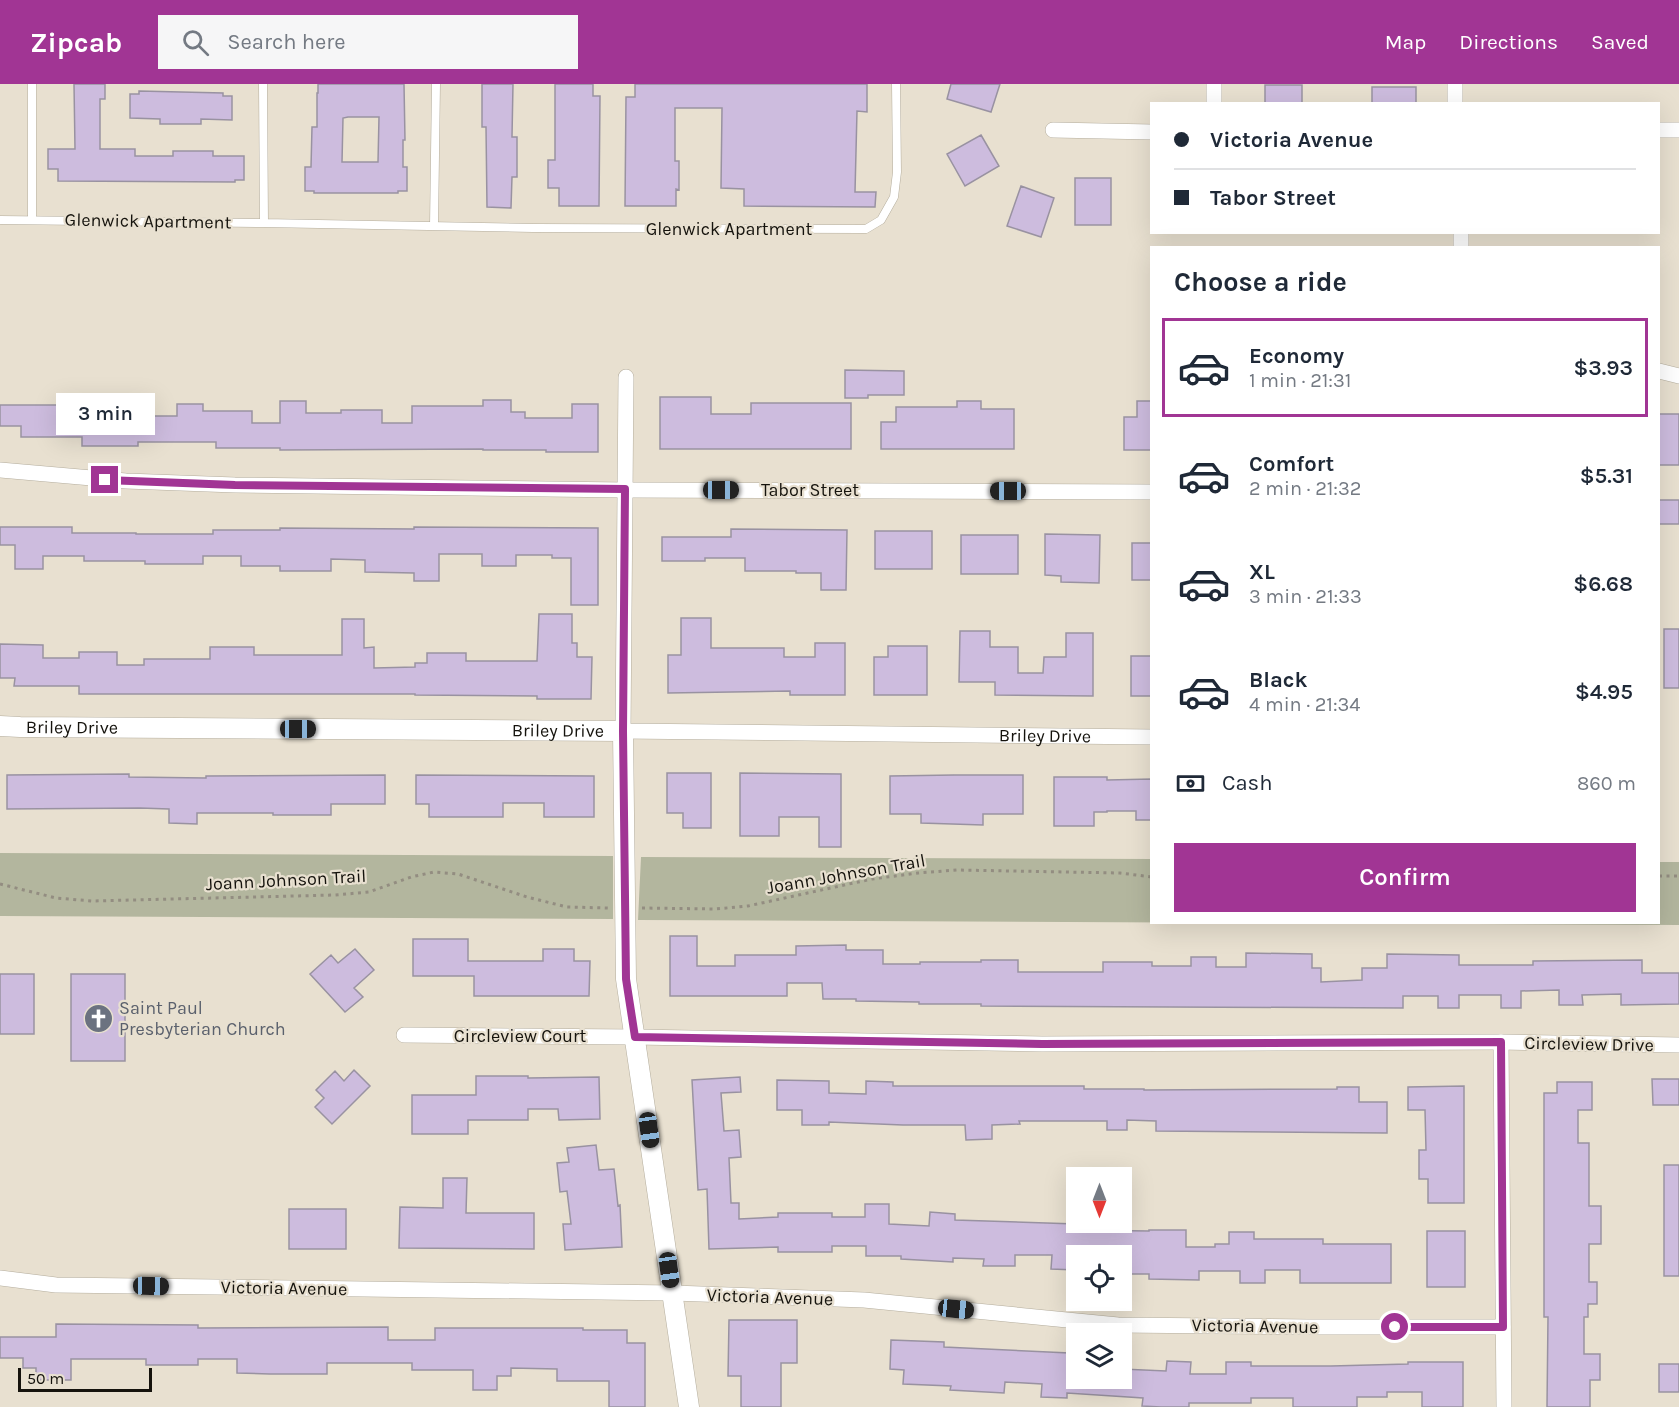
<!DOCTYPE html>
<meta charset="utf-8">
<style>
body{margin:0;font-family:Karla,sans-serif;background:#f6f6f7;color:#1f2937;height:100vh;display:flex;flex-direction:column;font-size:22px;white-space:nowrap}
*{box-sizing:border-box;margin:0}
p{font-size:20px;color:#747a83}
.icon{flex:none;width:33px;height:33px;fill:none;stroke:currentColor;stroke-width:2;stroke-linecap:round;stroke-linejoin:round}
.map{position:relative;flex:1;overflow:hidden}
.drawer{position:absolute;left:1150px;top:162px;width:510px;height:678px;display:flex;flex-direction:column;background:#fff;border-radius:0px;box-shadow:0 6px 24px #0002}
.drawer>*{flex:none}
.top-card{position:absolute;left:1150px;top:18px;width:510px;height:132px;border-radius:0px;box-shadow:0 6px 24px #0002;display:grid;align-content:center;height:132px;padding:0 24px;background:#fff}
.needle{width:39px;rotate:180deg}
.tools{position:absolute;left:1066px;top:1083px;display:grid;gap:12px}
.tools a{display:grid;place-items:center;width:66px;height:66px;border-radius:0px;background:#fff;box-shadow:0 6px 24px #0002;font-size:30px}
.scale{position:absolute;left:18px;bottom:15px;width:134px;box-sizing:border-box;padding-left:6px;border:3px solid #15130d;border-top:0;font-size:16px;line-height:21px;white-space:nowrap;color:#15130d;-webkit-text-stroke:4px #e8e0d0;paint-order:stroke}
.end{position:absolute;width:27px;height:27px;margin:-14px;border:8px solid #a13594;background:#fff;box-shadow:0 0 0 3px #fff}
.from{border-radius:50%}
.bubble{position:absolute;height:42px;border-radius:0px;background:#fff;box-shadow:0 6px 24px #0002;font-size:20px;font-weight:600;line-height:42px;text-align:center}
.car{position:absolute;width:18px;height:36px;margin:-18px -9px;border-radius:8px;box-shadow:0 0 4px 2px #0007;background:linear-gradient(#222 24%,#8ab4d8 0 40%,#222 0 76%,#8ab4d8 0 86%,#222 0)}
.top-card b{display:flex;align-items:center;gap:21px;height:57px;font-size:22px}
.top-card b+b{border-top:2px solid #e0e1e3}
.top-card i{width:15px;height:15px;background:#1f2937}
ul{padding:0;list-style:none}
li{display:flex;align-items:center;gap:18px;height:99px;margin:0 12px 9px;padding:0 12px;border:3px solid transparent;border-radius:0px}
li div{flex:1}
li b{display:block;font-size:22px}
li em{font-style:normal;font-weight:600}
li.on{border-color:#a13594}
li>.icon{width:54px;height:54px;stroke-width:1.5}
h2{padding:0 24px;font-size:27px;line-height:72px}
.pay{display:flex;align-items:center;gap:15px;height:66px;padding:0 24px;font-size:22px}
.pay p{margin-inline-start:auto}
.action{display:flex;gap:12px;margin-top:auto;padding:12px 24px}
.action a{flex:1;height:69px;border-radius:0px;background:#a13594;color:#fff;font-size:24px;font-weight:600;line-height:69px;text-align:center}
header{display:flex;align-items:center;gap:36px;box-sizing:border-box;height:84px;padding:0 30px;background:#a13594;color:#fff}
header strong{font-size:28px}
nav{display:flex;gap:33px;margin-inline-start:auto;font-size:21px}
.search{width:420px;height:54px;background:#f6f6f7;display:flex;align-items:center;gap:15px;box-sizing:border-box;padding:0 21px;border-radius:0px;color:#747a83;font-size:22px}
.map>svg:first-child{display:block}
.green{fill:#b3b69e}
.building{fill:#cdbcde;stroke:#9992a1;stroke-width:1.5;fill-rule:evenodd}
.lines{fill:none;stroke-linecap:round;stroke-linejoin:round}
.service-casing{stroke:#b4ad9d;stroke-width:9}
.minor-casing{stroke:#b4ad9d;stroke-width:16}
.tertiary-casing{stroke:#b4ad9d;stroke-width:21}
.path{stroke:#938d81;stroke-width:3;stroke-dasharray:3 4.5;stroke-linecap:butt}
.service{stroke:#fff;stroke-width:8}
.minor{stroke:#fff;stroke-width:15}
.tertiary{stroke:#fff;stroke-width:20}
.route{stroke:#a13594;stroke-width:8}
.labels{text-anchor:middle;stroke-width:4.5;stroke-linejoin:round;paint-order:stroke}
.street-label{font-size:18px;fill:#15130d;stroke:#e8e0d0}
.worship-label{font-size:18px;fill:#5b616d;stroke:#e8e0d0;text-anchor:start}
</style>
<header>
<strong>Zipcab</strong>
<div class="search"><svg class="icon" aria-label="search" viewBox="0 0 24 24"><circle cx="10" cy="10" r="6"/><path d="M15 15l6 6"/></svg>Search here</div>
<nav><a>Map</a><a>Directions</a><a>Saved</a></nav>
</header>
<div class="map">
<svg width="1679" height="1323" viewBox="0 0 1679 1323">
<rect width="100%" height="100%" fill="#e8e0d0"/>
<path class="green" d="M0,769L613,772V835L0,832Z
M641,773L1152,775V838H1659V778H1679V841L638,836Z"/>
<path class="building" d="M74,0H105V15H100V65H135V72H173V67H213V72H244V96H235V98L58,97V85H48V65H75Z
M318,0H404L405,56H403V83H407V107H398V109H314V107H305V83H311L312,43H317V9H318ZM348,33H379L378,78H342L343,34Z
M482,0H513L512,53H517V93H512L511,124L487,123L486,43H482Z
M555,0H593V12H600L599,122H559V104H548V76H555Z
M635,0H867V28L857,27L855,108H876L875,123L744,122V105L721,104L722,24H675V77H679V106L676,105V122H625L626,13H635Z
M951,0H1000L991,28L947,15Z
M1265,1H1302V20H1265Z
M1372,3H1416V20H1372Z
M139,7L223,9V12H232V36L201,35V40H160V35L130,34V10H139Z
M981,51L999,82L965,102L947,70Z
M1075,94H1111V141H1075Z
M1021,102L1054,114L1041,153L1007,142Z
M845,286L904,287V311H868V314H845Z
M660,313H711V330H751V319H851V365H660Z
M483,316H511V328H525V334H572V320H598V368H546V366H483V365L280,366V364H216V358H138V362H82V353H21V342H0V321H71V325H138V332H177V320H203V327H252V339H280V317H306V329H341V326H382V339H412V322H483Z
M957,317H981V325H1014V365H881V338H896V323H957Z
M1137,317H1152V366H1124V333H1137Z
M1659,330H1679V381H1659Z
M1659,416H1679V440H1659Z
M0,443H72V449H136V450H213V446H280V444L414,445V443L598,444V521H571V474H552V471H516V482H482V470H439V497H414V489L365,488V476L331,475V487H280V482H241V472H203V480H145V477H84V472H43V485H15V461H0Z
M731,445L847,446L846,506H821V489H796V487H745V474H705V477H662V453H731Z
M875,447H932V485H875Z
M1045,450L1100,451L1099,499L1061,498V492L1045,491Z
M961,451H1018V490H961Z
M1132,459H1152V496H1132Z
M539,530H572V559H577V573H592L591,615H537V612L415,611V610H79V602H14L15,594H0V560L43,561V574H79V568H117V581H144V575H210V563H254V571H342V535H364V564L374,563V584L415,583V579H427V569H466V577H537Z
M681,534H711V564H784V573H815V559H845V611H790V607L668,609V571H681Z
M1664,545H1679V604H1664Z
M960,547H990V563H1018V589H1043L1044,573H1066V549H1093V612L995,611V598H959Z
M888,562H927V611H874V573H888Z
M1131,572H1152V612H1131Z
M667,689H711V744H683V729H667Z
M740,689L841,690V763H819V733H779V752H740Z
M129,690V693L206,694V692L385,691V720H331V731H273V729H197V740L169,739V725L140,724L7,725V691Z
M416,691L594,692V733H544V719H503V733H429V720H416Z
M954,691H1023V730H983V741L921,739V730H890V692Z
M1054,693H1107V696L1152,695V736H1136V727H1107V728H1094V742H1054Z
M670,852H697V882H735V871H796V862L846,861V866H883V880H920V878H981V876H1018V888H1103V878H1152V882H1191V873H1216V883H1246V869L1312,870V884H1321V898L1362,896V884H1387V870L1459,871V881H1533V877L1642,876V889H1679V920L1621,921V910L1582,911L1583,921H1559V906L1521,907V924H1501V911H1459V924H1438V912H1403V924L981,922V920H919V918L856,917V915H823L822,899H787V912H670Z
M413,855H468V877H543V865H574V877H590L589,912H474V892H413Z
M355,865L374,886L354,904L363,913L345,928L310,890L331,871L338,879Z
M0,890H34V950H0Z
M71,890H125V977H71Z
M354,986L370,1002L332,1040L315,1023L324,1014L316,1006L335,987L344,997Z
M476,992H528V994L599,993L600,1035L559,1036L558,1025H528V1036H468V1050H412V1011H476Z
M740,993L741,1008L721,1009L724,1047L739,1046L741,1073L729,1074L731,1119H739V1135L778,1133V1129H832V1133H865V1120H889V1140L929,1142L930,1128L955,1130V1136L1076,1140V1146L1149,1147V1146H1186V1163H1215V1160H1229V1148H1254V1155H1323V1160H1391V1199H1300V1186H1265V1199H1240V1187H1199V1196L1149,1195V1190H1122V1172H1076V1186L1051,1185L1052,1171H1015V1182H983L984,1175L953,1174V1178L901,1175V1172H866V1162H832V1168H778V1163L709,1165L707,1105L698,1106L692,996Z
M1652,995H1679V1021H1653Z
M777,996L829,997V1009L866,1010V997L893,998V1002H1084V1005H1144V1006L1337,1005V1003H1359V1018H1387V1049L1156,1047V1037L1127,1036V1046H1107V1037H1019L1020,1040L992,1041V1055L966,1056L965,1041H903L829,1038V1041H802V1026H777Z
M1557,998H1592V1026H1578V1059H1589V1122H1601V1160H1589V1198H1597V1220H1588V1233H1584V1270H1600V1296H1590V1323H1547L1548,1233H1544V1009H1557Z
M1464,1002V1119H1428V1095H1419V1066H1426L1425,1026H1408V1003Z
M596,1061L599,1086L614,1085L618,1122L620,1121L622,1163L565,1166L563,1140H571L567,1107L560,1108L557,1079L569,1078L567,1064Z
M1664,1081H1679V1192H1664Z
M443,1094H467L466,1129H534V1165L399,1164L400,1123L443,1124Z
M289,1125H346V1165H289Z
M1427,1147H1465V1203H1427Z
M729,1236H797V1279H781V1323H741V1292H728Z
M56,1240L198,1241V1244L388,1243V1256H435V1244H583V1246H627V1259H645V1323H609V1297H557V1285L511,1284V1292H497V1306H473V1286H412V1279H327V1290H270L237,1289V1275H198V1281H146V1275H71V1296H36V1284H23V1274H0V1253H56Z
M891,1256L944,1258V1263L1069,1269L1068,1294H1122V1285L1166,1287L1167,1277L1191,1278L1190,1290H1226V1278H1251V1282H1331L1408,1280V1278H1463V1323H1422V1308H1387V1313H1357V1323H1293V1314H1251V1319H1189V1323H1161L1142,1322L1143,1314L1067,1309V1314L1041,1313L1042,1300L1005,1298L1004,1309L950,1306L951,1302L903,1300L904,1286L890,1285Z
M1659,1280H1679V1308H1659Z"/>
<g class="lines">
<defs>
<path id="service" d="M32,0V136
M263,0L264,139
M0,136L264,139L533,144L866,145L881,136L894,113L897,88L896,0
M434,142L436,0"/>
<g id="minor">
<path d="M1214,0V20"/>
<path d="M1455,0V20"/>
<path d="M1053,46L1152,48"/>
<path d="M1659,46H1679"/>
<path d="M1461,148V164"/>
<path d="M1659,287L1679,292"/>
<path id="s1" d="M626,293L623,647L1152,653"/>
<path d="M0,386L126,397L235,401L625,406L1152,408"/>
<path d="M404,951L635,953L1042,960L1501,958L1679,961"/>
<path d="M1501,958L1504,1323"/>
<path d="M0,1194L56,1201L673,1209L864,1216L1118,1241L1308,1243H1503"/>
</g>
<g id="tertiary">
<path id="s2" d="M0,642L20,643L623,647L626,895L689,1323"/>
</g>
</defs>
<use href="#service" class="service-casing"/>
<use href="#minor" class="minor-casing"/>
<use href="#tertiary" class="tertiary-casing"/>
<path class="path" d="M1659,792H1679
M0,800L56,814L92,817L335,811L369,808L411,793L434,788L458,790L527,813L567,823L608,824
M642,824L715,825L748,822L872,795L918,789L957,786L1120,789L1152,793"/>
<use href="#service" class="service"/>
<use href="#minor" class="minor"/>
<use href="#tertiary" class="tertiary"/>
</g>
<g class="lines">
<path class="route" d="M105,396L235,401L625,405L623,647L626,895L635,953L1042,960L1501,958L1503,1243H1395"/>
</g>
<defs>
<symbol id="church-disc" viewBox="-11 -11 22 22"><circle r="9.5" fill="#6b7280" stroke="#e8e0d0"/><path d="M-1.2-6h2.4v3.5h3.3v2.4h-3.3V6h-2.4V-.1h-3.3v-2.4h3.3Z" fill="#fff"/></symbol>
</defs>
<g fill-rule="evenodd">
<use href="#church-disc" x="82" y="918" width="33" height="33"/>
</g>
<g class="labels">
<g class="street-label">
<text transform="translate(148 137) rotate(1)" y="6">Glenwick Apartment</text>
<text x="729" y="151">Glenwick Apartment</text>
<text x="810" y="412">Tabor Street</text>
<text dy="6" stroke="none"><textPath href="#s2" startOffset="72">Briley Drive</textPath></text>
<text dy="6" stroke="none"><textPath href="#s2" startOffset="558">Briley Drive</textPath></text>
<text dy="6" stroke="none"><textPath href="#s1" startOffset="776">Briley Drive</textPath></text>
<text transform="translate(846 790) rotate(-10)" y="6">Joann Johnson Trail</text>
<text transform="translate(286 796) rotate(-3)" y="6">Joann Johnson Trail</text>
<text x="520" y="958">Circleview Court</text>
<text transform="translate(1589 960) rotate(1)" y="6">Circleview Drive</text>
<text transform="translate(284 1204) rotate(1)" y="6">Victoria Avenue</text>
<text transform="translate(770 1213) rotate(2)" y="6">Victoria Avenue</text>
<text transform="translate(1255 1242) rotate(1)" y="6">Victoria Avenue</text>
</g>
<g class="worship-label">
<text x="119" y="930">Saint Paul<tspan x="119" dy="21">Presbyterian Church</tspan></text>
</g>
</g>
</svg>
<div class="tools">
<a><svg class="needle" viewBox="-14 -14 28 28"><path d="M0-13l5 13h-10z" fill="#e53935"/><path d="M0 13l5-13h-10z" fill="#747a83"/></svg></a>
<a><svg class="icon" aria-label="locate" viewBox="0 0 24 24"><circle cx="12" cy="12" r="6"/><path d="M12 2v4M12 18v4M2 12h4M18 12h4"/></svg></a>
<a><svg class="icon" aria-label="layers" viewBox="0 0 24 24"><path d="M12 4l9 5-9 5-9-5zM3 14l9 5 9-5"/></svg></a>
</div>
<div class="scale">50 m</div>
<i class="end from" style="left:1395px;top:1243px"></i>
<i class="end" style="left:105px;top:396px"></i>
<div class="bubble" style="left:56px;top:309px;width:99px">3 min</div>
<i class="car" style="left:721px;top:406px;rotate:90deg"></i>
<i class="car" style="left:1008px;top:407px;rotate:270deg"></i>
<i class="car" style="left:298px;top:645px;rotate:90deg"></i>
<i class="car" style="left:649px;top:1046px;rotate:172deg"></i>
<i class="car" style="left:669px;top:1186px;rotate:172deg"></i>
<i class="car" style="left:151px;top:1202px;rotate:91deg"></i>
<i class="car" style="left:956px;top:1225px;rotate:96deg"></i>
<div class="top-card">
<b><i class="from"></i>Victoria Avenue</b>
<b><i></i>Tabor Street</b>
</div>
<section class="drawer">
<h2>Choose a ride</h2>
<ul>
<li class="on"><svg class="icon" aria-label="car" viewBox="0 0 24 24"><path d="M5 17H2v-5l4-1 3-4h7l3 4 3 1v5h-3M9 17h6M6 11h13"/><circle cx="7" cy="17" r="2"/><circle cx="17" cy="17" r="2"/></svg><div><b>Economy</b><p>1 min · 21:31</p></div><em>$3.93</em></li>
<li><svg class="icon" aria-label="car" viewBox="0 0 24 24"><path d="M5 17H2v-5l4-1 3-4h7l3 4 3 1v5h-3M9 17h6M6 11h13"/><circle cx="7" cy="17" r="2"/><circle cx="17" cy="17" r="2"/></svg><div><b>Comfort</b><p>2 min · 21:32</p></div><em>$5.31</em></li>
<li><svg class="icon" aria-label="car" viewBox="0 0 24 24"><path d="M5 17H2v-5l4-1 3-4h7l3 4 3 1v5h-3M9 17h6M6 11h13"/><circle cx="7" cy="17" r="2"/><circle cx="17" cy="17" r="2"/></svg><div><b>XL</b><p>3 min · 21:33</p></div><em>$6.68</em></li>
<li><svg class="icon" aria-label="car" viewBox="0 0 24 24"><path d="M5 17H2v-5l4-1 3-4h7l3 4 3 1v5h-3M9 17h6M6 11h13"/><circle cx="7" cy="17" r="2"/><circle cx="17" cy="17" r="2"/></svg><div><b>Black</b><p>4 min · 21:34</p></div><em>$4.95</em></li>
</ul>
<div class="pay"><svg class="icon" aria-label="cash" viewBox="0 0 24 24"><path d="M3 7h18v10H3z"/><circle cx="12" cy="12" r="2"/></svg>Cash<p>860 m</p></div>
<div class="action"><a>Confirm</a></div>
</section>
</div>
